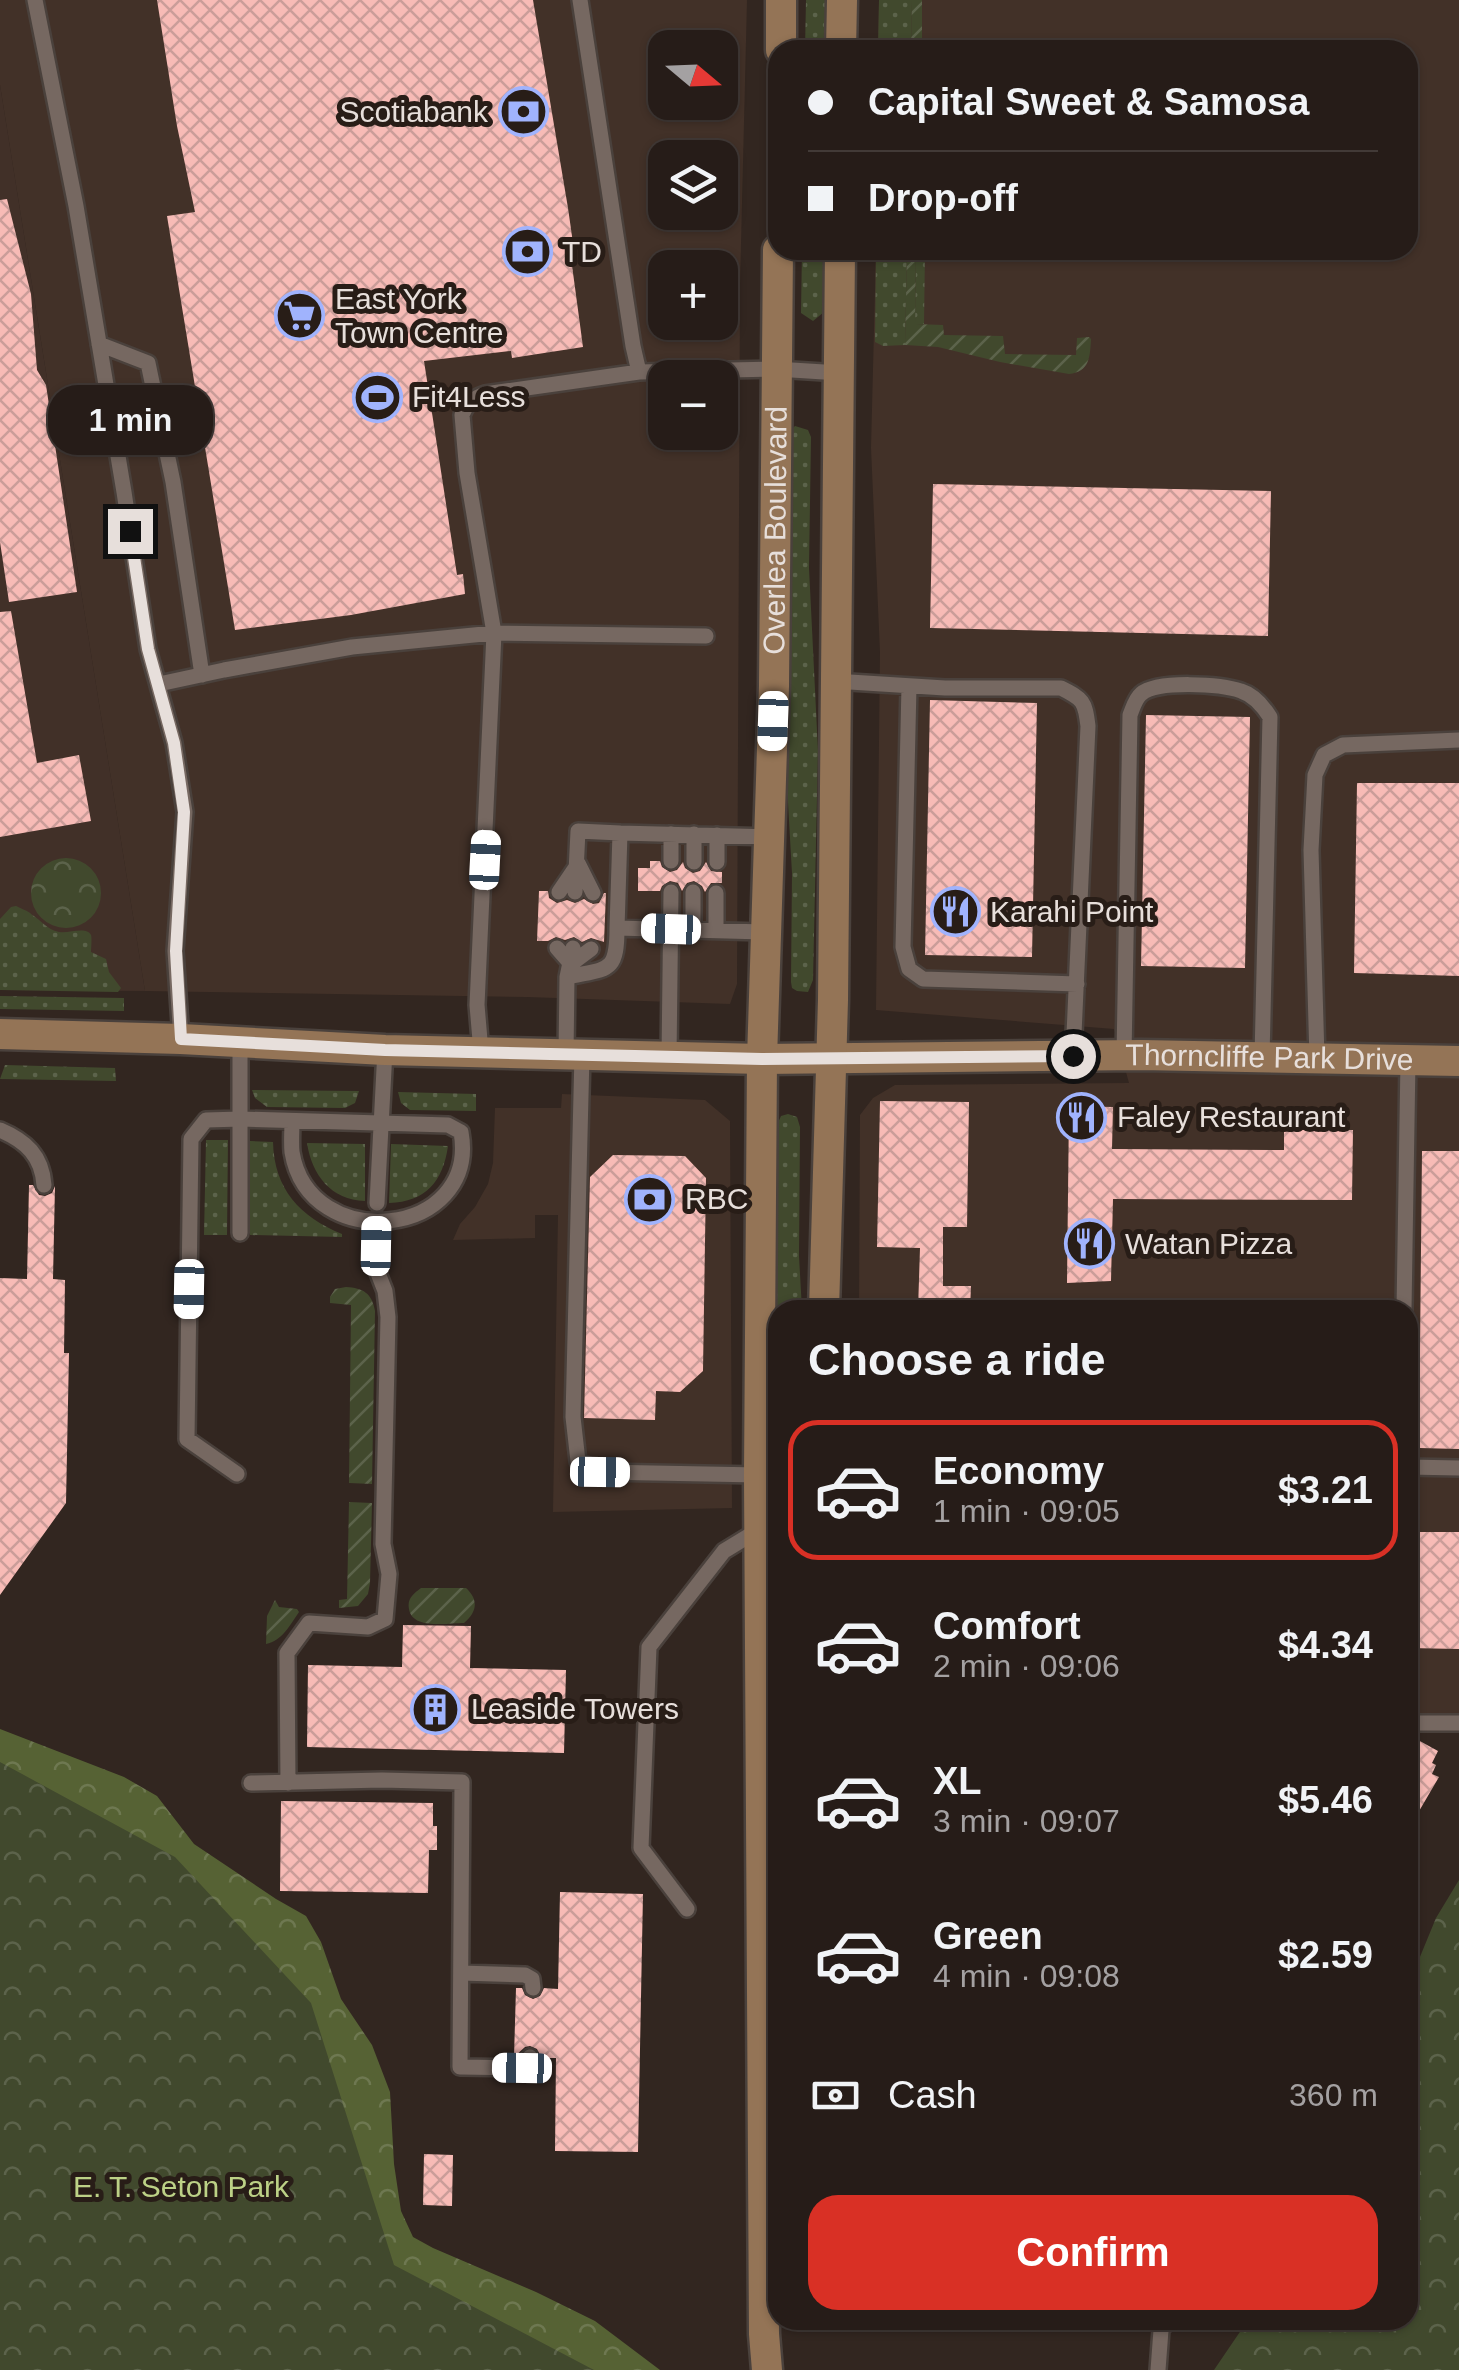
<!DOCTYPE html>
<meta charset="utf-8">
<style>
body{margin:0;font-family:Arial,sans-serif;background:#322925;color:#f1f3f6;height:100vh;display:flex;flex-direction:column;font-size:38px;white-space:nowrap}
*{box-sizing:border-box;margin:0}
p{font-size:32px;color:#a4a1a2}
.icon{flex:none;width:55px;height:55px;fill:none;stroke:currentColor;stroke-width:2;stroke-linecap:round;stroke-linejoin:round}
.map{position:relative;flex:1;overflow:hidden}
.details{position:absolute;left:768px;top:1300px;width:650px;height:1030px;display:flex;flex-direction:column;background:#261c18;border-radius:30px;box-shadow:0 2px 8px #0004,0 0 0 2px #423a37}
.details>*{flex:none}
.banner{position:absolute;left:768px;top:40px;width:650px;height:220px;border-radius:30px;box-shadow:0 2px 8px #0004,0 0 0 2px #423a37;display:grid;align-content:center;height:220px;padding:0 40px;background:#261c18}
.needle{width:65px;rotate:109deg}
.controls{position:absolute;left:648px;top:30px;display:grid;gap:20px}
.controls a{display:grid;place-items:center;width:90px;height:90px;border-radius:20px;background:#261c18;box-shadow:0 2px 8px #0004,0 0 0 2px #423a37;font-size:50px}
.end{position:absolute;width:45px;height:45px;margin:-22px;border:12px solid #e7dfdb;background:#111;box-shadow:0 0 0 5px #111}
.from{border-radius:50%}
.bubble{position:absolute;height:70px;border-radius:30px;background:#261c18;box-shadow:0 2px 8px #0004,0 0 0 2px #423a37;font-size:32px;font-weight:700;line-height:70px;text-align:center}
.car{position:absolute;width:30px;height:60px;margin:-30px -15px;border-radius:12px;box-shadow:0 0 8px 2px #0007;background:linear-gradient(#fff 24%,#345 0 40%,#fff 0 76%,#345 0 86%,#fff 0)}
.banner b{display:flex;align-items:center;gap:35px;height:95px;font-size:38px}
.banner b+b{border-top:2px solid #423a37}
.banner i{width:25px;height:25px;background:#f1f3f6}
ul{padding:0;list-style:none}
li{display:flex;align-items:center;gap:30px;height:140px;margin:0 20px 15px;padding:0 20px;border:5px solid transparent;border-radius:30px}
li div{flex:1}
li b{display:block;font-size:38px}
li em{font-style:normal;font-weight:700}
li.active{border-color:#d93025}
li>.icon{width:90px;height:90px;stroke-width:1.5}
h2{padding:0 40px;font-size:45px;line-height:120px}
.pay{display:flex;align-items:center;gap:25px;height:110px;padding:0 40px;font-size:38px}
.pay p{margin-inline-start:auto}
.primary-button{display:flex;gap:20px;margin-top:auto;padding:20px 40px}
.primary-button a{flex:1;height:115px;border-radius:30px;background:#d93025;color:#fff;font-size:40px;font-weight:700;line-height:115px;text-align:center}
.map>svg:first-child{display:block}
.built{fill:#423128;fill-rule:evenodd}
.education{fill:#413028}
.grass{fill:url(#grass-dots)}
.forest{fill:url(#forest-crowns)}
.park{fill:url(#park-crowns)}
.garden{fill:url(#garden-furrows)}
.building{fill:url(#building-cross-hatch)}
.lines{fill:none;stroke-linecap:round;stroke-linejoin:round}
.lane-casing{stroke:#4a413c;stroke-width:20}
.secondary-casing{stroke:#4a413c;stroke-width:35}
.lane{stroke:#766861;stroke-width:15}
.secondary{stroke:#947456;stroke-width:30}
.route{stroke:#e7dfdb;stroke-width:12}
.labels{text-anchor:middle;stroke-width:10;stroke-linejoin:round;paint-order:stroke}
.poi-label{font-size:30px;fill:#e7dfdb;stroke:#281d17;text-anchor:start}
.street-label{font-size:30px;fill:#e7dfdb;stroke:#281d17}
.park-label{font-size:30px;fill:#bcd186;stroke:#281d17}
</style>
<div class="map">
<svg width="1459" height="2370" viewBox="0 0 1459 2370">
<defs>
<pattern id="grass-dots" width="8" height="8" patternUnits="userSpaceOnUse" patternTransform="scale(2.5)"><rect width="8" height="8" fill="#41492d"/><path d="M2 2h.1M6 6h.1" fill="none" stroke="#5c634b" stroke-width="1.8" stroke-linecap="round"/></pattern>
<pattern id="forest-crowns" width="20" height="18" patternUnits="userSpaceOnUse" patternTransform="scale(2.5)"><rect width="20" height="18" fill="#566234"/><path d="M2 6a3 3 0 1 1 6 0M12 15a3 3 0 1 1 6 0" fill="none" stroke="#6e7851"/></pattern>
<pattern id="park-crowns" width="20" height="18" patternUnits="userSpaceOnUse" patternTransform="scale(2.5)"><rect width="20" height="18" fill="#41492d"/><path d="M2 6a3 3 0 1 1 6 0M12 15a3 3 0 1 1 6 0" fill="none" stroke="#5c634b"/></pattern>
<pattern id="garden-furrows" width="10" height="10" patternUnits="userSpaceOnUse" patternTransform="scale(2.5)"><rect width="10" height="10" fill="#41492d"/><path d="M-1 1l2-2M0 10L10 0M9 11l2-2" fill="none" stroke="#5c634b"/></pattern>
<pattern id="building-cross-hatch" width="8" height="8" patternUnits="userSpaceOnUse" patternTransform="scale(2.5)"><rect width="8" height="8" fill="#f7bbb6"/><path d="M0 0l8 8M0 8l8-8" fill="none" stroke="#ca9d99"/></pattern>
</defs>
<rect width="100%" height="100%" fill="#322620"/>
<path class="built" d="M0,0H747L740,285L737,984L730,1004L527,997L145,991L0,85ZM665,48H720V102H665ZM665,158H720V212H665ZM665,268H720V322H665ZM665,378H720V432H665Z
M879,0H1459V1731H1408V1310H859L860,1115L873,1098L895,1085L1129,1083L1114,1029L876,1010L880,652L871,448L876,250H1408V50H878Z
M562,1094L705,1100L730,1121L732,1508L553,1512L558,1215H535V1238L453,1240L460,1224L475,1207L488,1184L493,1163L495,1108H561Z"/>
<path class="education" d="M0,85L145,991L0,990Z"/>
<path class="grass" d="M806,0H831L830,50H805Z
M879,0H912L911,50H878Z
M802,250H827L826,304L824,312L813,321L801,313Z
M876,250H907L905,345L883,346L875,342Z
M916,250H925L924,324H915Z
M795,426L808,430L811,437L809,568L818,751L813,980L808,992L797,991L792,988L791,982L792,873L784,732L791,430Z
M16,906C18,907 30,912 31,914C42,921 46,929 59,932C69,934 86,926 91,935C92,937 91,951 91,952L106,959L109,972L121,988L118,992L0,990V919L11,907Z
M0,996L124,998V1011L0,1009Z
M5,1065L115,1068L116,1081L0,1079Z
M252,1090H253L359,1091L355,1103L345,1108L267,1107L255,1098Z
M398,1092L476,1094V1111L410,1110L401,1103Z
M788,1114L797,1117L800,1127L799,1256L802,1310H778L777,1733L767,1716L776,1127L781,1116Z
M206,1140H228L227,1235H204Z
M250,1141L273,1142C274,1189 300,1217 342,1234V1237L250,1235Z
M307,1143L365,1144V1201C331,1200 312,1175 307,1143Z
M391,1144L448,1146C443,1181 426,1202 389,1203Z"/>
<path class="forest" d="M0,1729L124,1777L157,1796L194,1844L276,1899L306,1916L321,1942L341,1999L372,2045L390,2092L394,2164L401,2211L413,2237L433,2248L536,2292L595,2321L660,2370H110L0,2139Z"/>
<path class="park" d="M31 893a35 35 0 1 1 70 0a35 35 0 1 1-70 0Z
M0,1762L175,1857L311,2003L394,2265L594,2370H0Z
M1459,1880V2370H1214L1248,2320H1408V1986L1436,1918Z"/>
<path class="garden" d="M912,0H922V39H918V50H911Z
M907,250H916L915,324L943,325L944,335L1003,336L1005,354L1076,355L1077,338L1089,337L1091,339C1090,356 1090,372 1069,374L1000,362L938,347L905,345Z
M346,1287C363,1288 372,1293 375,1311L372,1484L349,1483L351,1305L330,1303V1297L335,1289Z
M349,1502L372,1503L370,1583L368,1594L358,1606L339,1608V1600L347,1599Z
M421,1588H466C479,1600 477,1612 464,1623C449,1623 412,1630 409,1609C407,1599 413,1594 421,1588Z
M275,1600L279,1607L297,1609L299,1612C290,1625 282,1641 266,1644L267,1616Z"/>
<path class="building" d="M157,0H533L568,208L573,243H569L583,347L512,358L511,351L424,361L457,575L463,574L465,594L351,615L235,630L167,216L195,212L177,126Z
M7,199L31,294L37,370L46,385L77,592L9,602L0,542V200Z
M933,484L1271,491L1268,636L930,628Z
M11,611L37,763L79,755L91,821L0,837V612Z
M930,700L1037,703L1032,957L925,955Z
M1146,715L1250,717L1245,968L1141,966Z
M1357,783H1459V976L1354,973Z
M650,861H660L662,867L670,872L677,870L683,862L685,868L693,873L700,871L706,862L711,871L722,872V883H711L705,892L702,886L694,881L687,883L682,891L678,883L670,881L662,886L660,891H638V868H650Z
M539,891H548L549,898L557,903L567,900L575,903L584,899L593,904L599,903L604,893H606L604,942L591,938L582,942L574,937L565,940L556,937L548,941H537Z
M880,1101L969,1102L967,1227H943V1286H971L970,1310H918L920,1248L877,1247Z
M1069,1106L1113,1107L1112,1149L1284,1150V1130H1353L1352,1200L1113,1199L1111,1281L1067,1283Z
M1422,1151H1459V1449L1419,1448Z
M613,1155L685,1156L706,1178L703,1371L680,1392L656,1391L655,1420L584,1418L590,1177Z
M29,1185H33L39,1195L45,1196L52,1193L55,1186L53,1279L65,1280L64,1353H69L66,1503L0,1595V1278L27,1279Z
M1408,1532H1459V1649L1408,1648Z
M403,1625L471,1626L470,1668L566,1670L564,1753L307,1747L308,1665L402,1667Z
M1418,1740L1438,1751L1432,1763L1436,1765L1432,1774L1439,1777L1408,1830V1759Z
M281,1801L433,1803V1826H437V1850H429L428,1893L280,1891Z
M560,1892L643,1894L638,2152L555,2151L556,2058H541L537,2049L530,2046L525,2047L514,2057L516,1988H522L525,1995L533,1999L540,1996L544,1988L558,1989Z
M424,2154L453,2155L452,2206L423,2205Z"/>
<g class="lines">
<defs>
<path id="lane" d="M35,0L76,206L124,492L148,649L174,743L185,812L175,951L181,1039
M580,0L633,346L639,372
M99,344L148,363L173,482L202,675
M834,681L945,688H1061C1083,699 1085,701 1088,726L1073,1056
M159,684L224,670L352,647L494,633L706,636
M909,686L903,947L909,969L923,979L1077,984
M671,861V834
M694,862V834
M717,862V835
M578,863L593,893
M559,892L576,867
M575,892L578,831L620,833
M693,930V892
M716,931V893
M767,932L617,928L620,833L769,837
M557,948L571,964
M571,964L591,949
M567,977L573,948
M240,1042V1233
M481,1052L477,1005L494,633L467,473L462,415C466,404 473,398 485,394L639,372L776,369L840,373
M566,1055L567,977C608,968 617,974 617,928
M582,1055L573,1417L578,1461L600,1472L759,1475
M1124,1056L1130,715C1133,708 1135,699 1141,694C1157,680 1221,684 1241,691C1254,695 1263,706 1270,717L1262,1057
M669,1057L671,892
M1317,1058L1311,850L1315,775L1324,755L1343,745L1459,740
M0,1130C26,1141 42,1156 44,1185
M377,1203L385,1050
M1404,1310L1408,1060
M1408,1467L1459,1468
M237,1474L187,1439L191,1139L206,1120L241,1119L448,1125L461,1132C480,1238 309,1256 292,1152C291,1142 292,1130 292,1121
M1408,1723H1459
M251,1783L382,1780L462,1782L460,2067L522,2068L530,2057
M288,1783L287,1653L309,1623L368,1627L385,1619L389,1574L383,1544L388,1317L385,1291L376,1268L377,1223
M687,1909L641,1848L649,1647L724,1551L760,1529
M461,1973L525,1975L532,1979L533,1988
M1158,2370L1161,2330L1168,2320"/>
<g id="secondary">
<path d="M781,50V0"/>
<path d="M841,50L842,0"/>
<path id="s1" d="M0,1034L181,1039L385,1050L762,1059L1141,1055L1459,1061"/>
<path d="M824,1310L833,1000L840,250"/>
<path id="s2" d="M767,2370L764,2334L759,1475L762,1059L774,686L778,250"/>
</g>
</defs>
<use href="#lane" class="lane-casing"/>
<use href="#secondary" class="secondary-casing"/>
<use href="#lane" class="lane"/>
<use href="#secondary" class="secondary"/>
</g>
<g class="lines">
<path class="route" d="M130,531L148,649L174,743L184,812L176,951L181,1039L385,1050L762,1059L1073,1056"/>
</g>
<defs>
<symbol id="bank-ring" viewBox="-11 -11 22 22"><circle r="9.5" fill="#281d17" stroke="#a0b3fd" stroke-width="1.5"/><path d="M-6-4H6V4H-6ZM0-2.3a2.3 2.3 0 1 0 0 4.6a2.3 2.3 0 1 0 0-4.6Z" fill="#a0b3fd"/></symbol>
<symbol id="supermarket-ring" viewBox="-11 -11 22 22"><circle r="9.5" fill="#281d17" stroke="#a0b3fd" stroke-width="1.5"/><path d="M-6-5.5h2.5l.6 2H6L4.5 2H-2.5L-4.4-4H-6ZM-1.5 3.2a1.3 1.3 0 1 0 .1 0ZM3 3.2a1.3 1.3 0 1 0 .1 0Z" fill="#a0b3fd"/></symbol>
<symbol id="stadium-ring" viewBox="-11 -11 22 22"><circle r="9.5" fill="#281d17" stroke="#a0b3fd" stroke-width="1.5"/><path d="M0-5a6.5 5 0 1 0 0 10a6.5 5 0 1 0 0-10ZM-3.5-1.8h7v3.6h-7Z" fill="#a0b3fd"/></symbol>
<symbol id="restaurant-ring" viewBox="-11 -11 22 22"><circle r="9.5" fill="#281d17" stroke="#a0b3fd" stroke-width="1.5"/><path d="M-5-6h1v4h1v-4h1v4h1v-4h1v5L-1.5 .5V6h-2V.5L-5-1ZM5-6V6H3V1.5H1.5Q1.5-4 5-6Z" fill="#a0b3fd"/></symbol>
<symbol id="building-ring" viewBox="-11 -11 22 22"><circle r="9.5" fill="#281d17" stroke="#a0b3fd" stroke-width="1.5"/><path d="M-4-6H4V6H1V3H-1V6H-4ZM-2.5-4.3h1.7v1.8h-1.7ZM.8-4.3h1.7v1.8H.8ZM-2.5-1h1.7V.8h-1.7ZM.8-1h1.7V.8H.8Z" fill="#a0b3fd"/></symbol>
</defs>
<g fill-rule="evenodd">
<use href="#bank-ring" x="496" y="84" width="55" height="55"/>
<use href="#bank-ring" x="500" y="224" width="55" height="55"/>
<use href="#supermarket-ring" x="272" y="288" width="55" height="55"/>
<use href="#stadium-ring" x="350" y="370" width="55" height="55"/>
<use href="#restaurant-ring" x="928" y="884" width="55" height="55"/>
<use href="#restaurant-ring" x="1054" y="1090" width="55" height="55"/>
<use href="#bank-ring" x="622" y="1172" width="55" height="55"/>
<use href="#restaurant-ring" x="1062" y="1216" width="55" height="55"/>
<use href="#building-ring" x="408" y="1682" width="55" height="55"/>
</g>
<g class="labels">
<g class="poi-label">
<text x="488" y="122" text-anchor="end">Scotiabank</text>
<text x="562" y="262">TD</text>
<text x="335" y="309">East York<tspan x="335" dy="34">Town Centre</tspan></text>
<text x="412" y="407">Fit4Less</text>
<text x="990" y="922">Karahi Point</text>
<text x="1117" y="1127">Faley Restaurant</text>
<text x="685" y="1209">RBC</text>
<text x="1125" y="1254">Watan Pizza</text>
<text x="471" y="1719">Leaside Towers</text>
</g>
<g class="street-label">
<text dy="10" stroke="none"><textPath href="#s2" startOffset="1840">Overlea Boulevard</textPath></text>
<text dy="10" stroke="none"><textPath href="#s1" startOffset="1270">Thorncliffe Park Drive</textPath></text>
</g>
<g class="park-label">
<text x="181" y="2197">E. T. Seton Park</text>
</g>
</g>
</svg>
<div class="controls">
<a><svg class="needle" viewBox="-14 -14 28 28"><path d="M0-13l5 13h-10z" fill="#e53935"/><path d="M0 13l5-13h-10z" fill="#a4a1a2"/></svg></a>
<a><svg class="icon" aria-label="layers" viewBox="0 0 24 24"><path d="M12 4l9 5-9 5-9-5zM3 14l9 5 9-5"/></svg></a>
<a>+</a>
<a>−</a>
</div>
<i class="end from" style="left:1073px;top:1056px"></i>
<i class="end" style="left:130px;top:531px"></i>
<div class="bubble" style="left:48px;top:385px;width:165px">1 min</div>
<i class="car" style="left:773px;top:721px;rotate:182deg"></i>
<i class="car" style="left:485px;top:860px;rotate:3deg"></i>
<i class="car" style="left:671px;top:929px;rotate:272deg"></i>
<i class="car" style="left:376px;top:1246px;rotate:1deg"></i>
<i class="car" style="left:189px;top:1289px;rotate:181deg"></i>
<i class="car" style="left:600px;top:1472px;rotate:91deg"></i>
<i class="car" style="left:522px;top:2068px;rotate:271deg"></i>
<div class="banner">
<b><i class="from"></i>Capital Sweet &amp; Samosa</b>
<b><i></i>Drop-off</b>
</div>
<section class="details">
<h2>Choose a ride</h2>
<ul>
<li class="active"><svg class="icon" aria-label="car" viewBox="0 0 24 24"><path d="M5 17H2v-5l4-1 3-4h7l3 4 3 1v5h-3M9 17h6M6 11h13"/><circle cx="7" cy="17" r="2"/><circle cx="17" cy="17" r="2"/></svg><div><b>Economy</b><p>1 min · 09:05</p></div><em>$3.21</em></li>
<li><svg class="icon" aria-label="car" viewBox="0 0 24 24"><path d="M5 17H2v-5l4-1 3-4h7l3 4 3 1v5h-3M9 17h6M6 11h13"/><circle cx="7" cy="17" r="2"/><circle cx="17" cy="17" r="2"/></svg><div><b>Comfort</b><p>2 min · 09:06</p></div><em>$4.34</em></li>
<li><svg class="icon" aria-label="car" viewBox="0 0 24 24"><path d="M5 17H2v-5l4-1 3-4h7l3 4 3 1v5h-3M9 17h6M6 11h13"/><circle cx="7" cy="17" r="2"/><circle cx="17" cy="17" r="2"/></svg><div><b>XL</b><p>3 min · 09:07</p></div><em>$5.46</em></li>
<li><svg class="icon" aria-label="car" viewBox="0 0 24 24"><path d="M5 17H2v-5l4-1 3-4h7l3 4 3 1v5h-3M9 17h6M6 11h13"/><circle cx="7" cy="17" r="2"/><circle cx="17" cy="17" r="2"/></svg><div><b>Green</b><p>4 min · 09:08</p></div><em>$2.59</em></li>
</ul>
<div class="pay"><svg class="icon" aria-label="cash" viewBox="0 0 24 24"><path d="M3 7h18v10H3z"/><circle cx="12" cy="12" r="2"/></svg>Cash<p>360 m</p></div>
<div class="primary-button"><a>Confirm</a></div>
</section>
</div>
